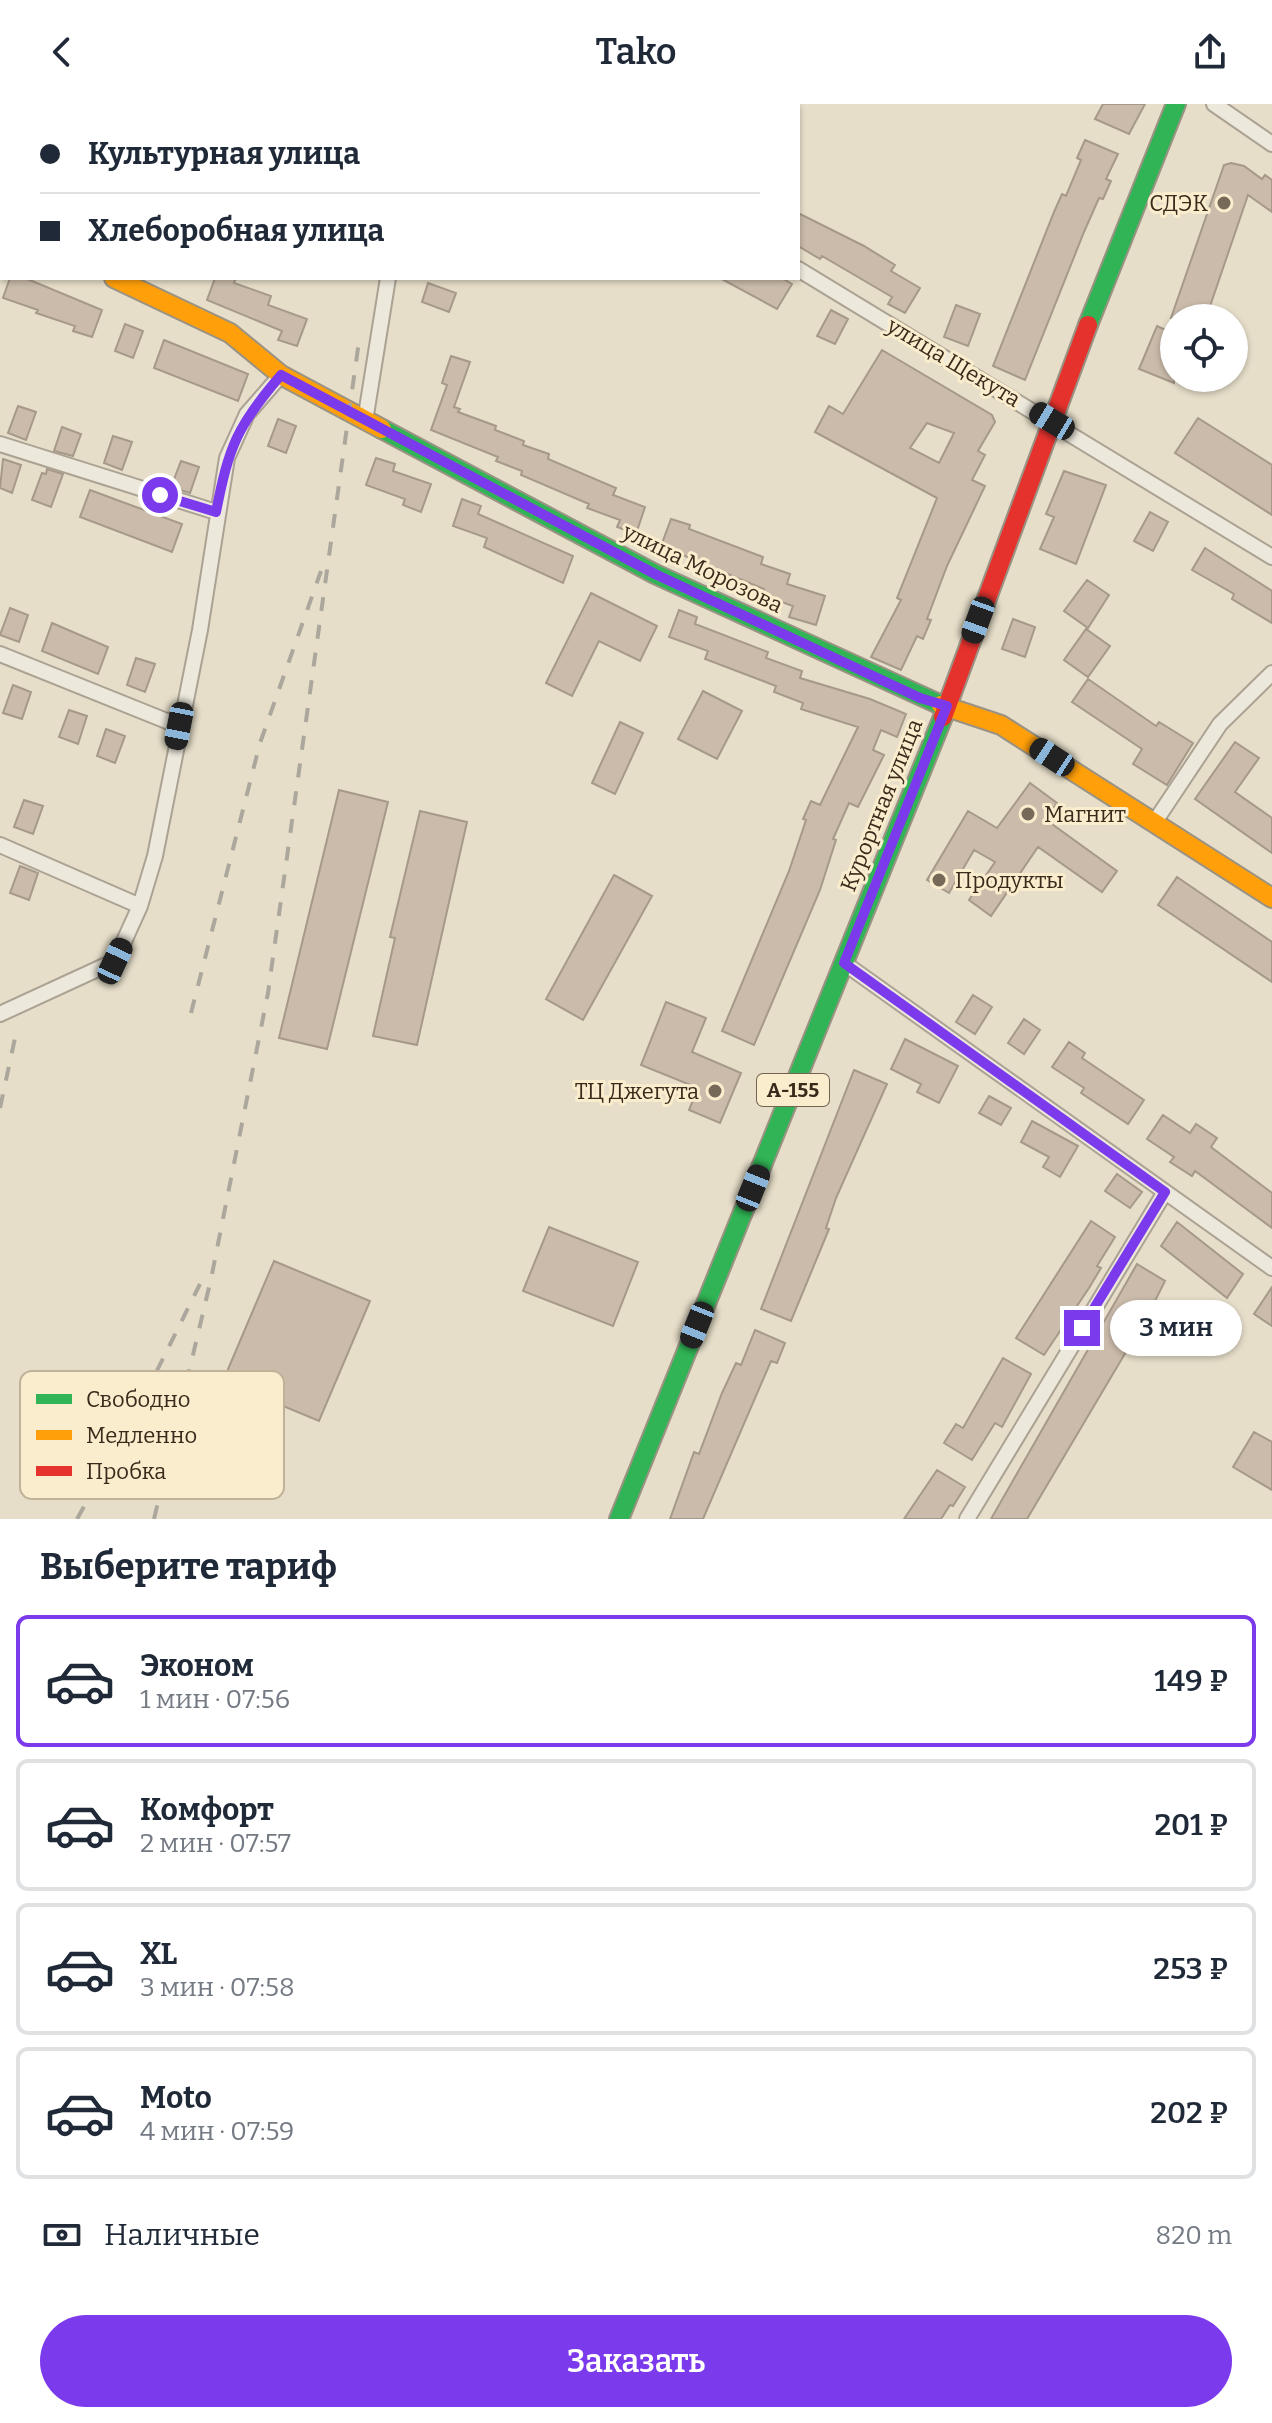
<!DOCTYPE html>
<html lang="ru">
<meta charset="utf-8">
<style>
body{margin:0;font-family:Bitter,serif;background:#f6f6f7;color:#1f2937;height:100vh;display:flex;flex-direction:column;font-size:30px;white-space:nowrap}
*{box-sizing:border-box;margin:0}
p{font-size:26px;color:#747a83}
.icon{flex:none;width:44px;height:44px;fill:none;stroke:currentColor;stroke-width:2;stroke-linecap:round;stroke-linejoin:round}
.map{position:relative;height:1415px;overflow:hidden}
.side{display:flex;flex-direction:column;background:#fff;flex:1}
.side>*{flex:none}
.top-card{position:absolute;left:0px;top:0px;width:800px;height:176px;box-shadow:0 2px 6px #0004;display:grid;align-content:center;height:176px;padding:0 40px;background:#fff}
.tools{position:absolute;left:1160px;top:200px;display:grid;gap:16px}
.tools a{display:grid;place-items:center;width:88px;height:88px;border-radius:50%;background:#fff;box-shadow:0 2px 6px #0004;font-size:40px}
.end{position:absolute;width:36px;height:36px;margin:-18px;border:10px solid #7c3aed;background:#fff;box-shadow:0 0 0 4px #fff}
.from{border-radius:50%}
.bubble{position:absolute;height:56px;border-radius:28px;background:#fff;box-shadow:0 2px 6px #0004;font-size:26px;font-weight:600;line-height:56px;text-align:center}
.car{position:absolute;width:24px;height:48px;margin:-24px -12px;border-radius:10px;box-shadow:0 0 6px 2px #0007;background:linear-gradient(#222 24%,#8ab4d8 0 40%,#222 0 76%,#8ab4d8 0 86%,#222 0)}
.top-card b{display:flex;align-items:center;gap:28px;height:76px;font-size:30px}
.top-card b+b{border-top:2px solid #e0e1e3}
.top-card i{width:20px;height:20px;background:#1f2937}
ul{padding:0;list-style:none}
li{display:flex;align-items:center;gap:24px;height:132px;margin:0 16px 12px;padding:0 24px;border:4px solid #e0e1e3;border-radius:12px}
li div{flex:1}
li b{display:block;font-size:30px}
li em{font-style:normal;font-weight:600}
li.active{border-color:#7c3aed}
li>.icon{width:72px;height:72px;stroke-width:1.5}
h2{padding:0 40px;font-size:36px;line-height:96px}
.pay{display:flex;align-items:center;gap:20px;height:88px;padding:0 40px;font-size:30px}
.pay p{margin-inline-start:auto}
.primary-button{display:flex;gap:16px;margin-top:auto;padding:16px 40px}
.primary-button a{flex:1;height:92px;border-radius:48px;background:#7c3aed;color:#fff;font-size:32px;font-weight:600;line-height:92px;text-align:center}
header{display:flex;justify-content:space-between;align-items:center;height:104px;padding:0 40px;background:#fff;font-size:36px;font-weight:600}
.map>svg:first-child{display:block}
.building{fill:#cabbaa;stroke:#a69989;stroke-width:2;fill-rule:evenodd}
.lines{fill:none;stroke-linecap:round;stroke-linejoin:round}
.street-casing{stroke:#aba293;stroke-width:18}
.fast-casing{stroke:#9a9283;stroke-width:22}
.slow-casing{stroke:#9a9283;stroke-width:22}
.jam-casing{stroke:#9a9283;stroke-width:22}
.street{stroke:#ede8dc;stroke-width:14}
.fast{stroke:#30b455;stroke-width:18}
.slow{stroke:#ff9f0a;stroke-width:18}
.jam{stroke:#e5322d;stroke-width:18}
.rail{stroke:#aca79c;stroke-width:4;stroke-dasharray:14 14;stroke-linecap:butt}
.route{stroke:#7c3aed;stroke-width:10}
.poi-dot{fill:#766958;stroke:#f9edce;stroke-width:3}
.labels{text-anchor:middle;stroke-width:6;stroke-linejoin:round;paint-order:stroke}
.shield{fill:#f9edce;stroke:#736451;stroke-width:2}
.shield-label{font-size:20px;font-weight:bold;fill:#3a2a1b}
.poi-label{font-size:22px;fill:#3a2a1b;stroke:#f9edce;text-anchor:end}
.street-label{font-size:22px;fill:#3a2a1b;stroke:#f9edce}
.key{fill:#f9edce;stroke:#c0b298;stroke-width:2}
.key-label{font-size:22px;fill:#3a2a1b}
</style>
<header><svg class="icon" aria-label="back" viewBox="0 0 24 24"><path d="M15 5l-7 7 7 7"/></svg>Tako<svg class="icon" aria-label="share" viewBox="0 0 24 24"><path d="M12 15V3M7 8l5-5 5 5M5 13v7h14v-7"/></svg></header>
<div class="map">
<svg width="1272" height="1415" viewBox="0 0 1272 1415">
<rect width="100%" height="100%" fill="#e6dec9"/>
<path class="building" d="M1103,0H1145L1129,30L1095,15Z
M1085,36L1118,50L1106,75L1111,77L1103,95L1099,94L1084,128L1025,276L993,262L1054,108L1062,90L1066,92L1081,56L1077,54Z
M1231,59L1244,62L1262,75L1265,71L1272,76V108L1248,91L1206,214H1171L1224,61Z
M798,109L864,142L895,161L891,167L920,184L905,209L888,200L892,193L822,152L820,155L798,142Z
M10,174H25L102,206L92,233L73,227L75,222L36,209L38,206L3,194Z
M215,174H236L234,179L271,192L268,201L307,215L297,242L278,236L282,227L207,196Z
M720,174H782L792,180L777,205Z
M428,179L456,189L449,208L422,198Z
M956,201L980,210L968,242L944,233Z
M831,206L848,215L835,240L817,232Z
M125,220L143,227L133,254L115,247Z
M1157,222L1174,230V279L1139,265Z
M164,236L248,270L238,297L154,264Z
M882,246L992,311L995,318L978,347L985,351L972,376L985,382L947,462L927,515L931,516L923,535L917,532L901,566L871,553L901,496L897,494L937,394L815,328L829,302L843,310ZM927,319L954,329L939,359L910,344Z
M451,252L470,258L454,303L460,305L458,308L496,322L495,326L524,337L523,341L549,350L548,355L616,384L613,391L645,403L636,430L617,423L620,416L587,404L589,400L521,371L522,367L496,357L498,353L431,326L447,281L442,279Z
M18,302L36,308L26,336L8,329Z
M1198,314L1272,361V411L1175,349Z
M278,315L296,322L286,349L268,342Z
M62,323L81,330L73,352L54,347Z
M113,332L132,338L122,366L104,359Z
M376,354L395,360L393,367L431,380L421,408L403,401L405,395L366,381Z
M3,355L21,361L12,389L0,384Z
M181,357L199,363L190,389L171,383Z
M47,365L63,370L51,403L32,396L42,369L46,370Z
M1064,367L1106,381L1076,460L1040,445L1054,413L1046,410Z
M90,386L182,420L172,448L80,413Z
M462,395L481,402L478,410L573,452L563,479L484,443L487,434L453,422Z
M1150,408L1168,418L1153,447L1134,437Z
M671,415L690,421L689,425L763,453L761,460L790,470L787,480L825,492L816,521L789,513L793,502L762,491L764,485L661,442Z
M1205,444L1272,487V519L1232,495L1234,490L1192,466Z
M1087,476L1109,491L1088,524L1064,507Z
M591,489L657,522L640,557L599,537L572,592L546,579Z
M10,504L28,511L19,538L0,531Z
M679,506L697,513L695,520L768,548L766,554L802,567L800,574L870,595L906,610L897,633L881,626L873,646L884,651L858,703L849,699L833,735L836,736L820,786L754,941L722,927L789,767L806,716L803,715L811,697L820,701L858,623L801,605L803,599L774,588L776,582L705,555L708,547L669,533Z
M1013,515L1035,523L1025,553L1002,545Z
M52,519L108,543L98,570L42,547Z
M1086,525L1110,542L1088,573L1064,556Z
M136,554L155,560L145,588L127,581Z
M1088,575L1156,622L1159,618L1193,639L1167,681L1133,660L1142,645L1072,598Z
M13,581L31,588L22,615L3,609Z
M703,587L742,607L717,655L678,635Z
M69,606L87,612L78,640L59,633Z
M620,618L643,629L615,690L592,679Z
M106,625L125,632L115,659L97,652Z
M1235,638L1259,654L1235,688L1272,714V749L1195,695Z
M1030,679L1057,699L1045,715L1117,767L1102,788L1038,743L991,812L969,796L995,758L974,746L949,789L927,776L968,707L997,724Z
M339,686L388,698L327,945L279,934Z
M24,696L43,702L33,730L14,723Z
M420,707L467,718L417,941L373,932L395,834L390,833Z
M20,762L38,769L29,796L10,789Z
M614,771L652,792L583,916L546,895Z
M1177,773L1272,838V878L1158,801Z
M973,891L992,903L975,930L956,918Z
M666,898L706,914L692,948L741,969L720,1019L689,1006L698,984L641,961Z
M1024,915L1040,926L1024,950L1008,939Z
M905,935L958,962L939,999L917,988L921,980L891,965Z
M1069,938L1085,949L1082,954L1144,996L1128,1020L1081,989L1084,984L1052,963Z
M854,966L887,980L836,1094L826,1124L829,1125L791,1217L761,1205Z
M989,992L1011,1004L1001,1021L979,1009Z
M1163,1011L1190,1029L1196,1020L1217,1034L1211,1043L1272,1089V1124L1195,1067L1192,1072L1170,1058L1174,1053L1147,1035Z
M1032,1017L1078,1042L1060,1073L1043,1063L1049,1053L1021,1038Z
M1117,1070L1142,1088L1130,1104L1105,1087Z
M1091,1117L1115,1133L1097,1162L1101,1164L1089,1184L1044,1251L1016,1234Z
M1177,1118L1243,1170L1227,1194L1161,1142Z
M549,1123L638,1158L613,1222L523,1187Z
M274,1157L370,1197L319,1317L223,1277Z
M1137,1160L1165,1177L1149,1209L1027,1415H991Z
M1272,1183V1222L1254,1210Z
M755,1226L785,1239L777,1259L771,1257L703,1415H670L694,1348L699,1350L722,1289L736,1259L741,1261Z
M1003,1254L1031,1270L1002,1323L995,1319L972,1356L944,1339L956,1320L963,1324Z
M1254,1328L1272,1338V1386L1233,1363Z
M937,1366L965,1383L953,1402L950,1401L941,1415H904Z"/>
<g class="lines">
<defs>
<path id="street" d="M517,0L521,2
M1214,0L1272,40
M415,2V0
M0,119L2,120
M798,165L1272,453
M365,317L388,174
M0,340L216,408
M0,550L179,622
M1154,719L1220,620L1272,569
M0,741L140,802
M844,859L1272,1164
M0,910L115,857L140,802L155,752L200,526L227,354L247,310L281,271
M967,1415L1165,1088"/>
<path id="fast" d="M1088,221L1176,0
M382,325L655,470L941,601
M619,1415L943,613"/>
<path id="slow" d="M114,174L230,229L281,271L382,325
M941,601L1001,621L1272,794"/>
<path id="jam" d="M943,613L1088,221"/>
</defs>
<use href="#street" class="street-casing"/>
<use href="#fast" class="fast-casing"/>
<use href="#slow" class="slow-casing"/>
<use href="#jam" class="jam-casing"/>
<use href="#street" class="street"/>
<use href="#fast" class="fast"/>
<use href="#slow" class="slow"/>
<use href="#jam" class="jam"/>
<path class="rail" d="M191,909L260,639L321,467
M0,1004L15,934
M77,1415L130,1321L200,1180
M154,1415L211,1175L268,889L359,237"/>
</g>
<g class="lines">
<path class="route" d="M160,391L216,408C229,342 237,322 281,271L655,470L920,594L947,602L844,859L1165,1088L1082,1224"/>
</g>
<g class="poi-dot">
<circle cx="1224" cy="99" r="8"/>
<circle cx="1028" cy="710" r="8"/>
<circle cx="939" cy="776" r="8"/>
<circle cx="715" cy="987" r="8"/>
</g>
<g class="labels">
<rect class="shield" x="757" y="970" width="72" height="32" rx="6"/>
<g class="shield-label">
<text x="793" y="993">А-155</text>
</g>
<g class="poi-label">
<text x="1208" y="107">СДЭК</text>
<text x="1044" y="718" text-anchor="start">Магнит</text>
<text x="955" y="784" text-anchor="start">Продукты</text>
<text x="699" y="995">ТЦ Джегута</text>
</g>
<g class="street-label">
<text transform="translate(954 258) rotate(31)" y="8">улица Щекута</text>
<text transform="translate(703 464) rotate(26)" y="8">улица Морозова</text>
<text transform="translate(881 701) rotate(-68)" y="8">Курортная улица</text>
</g>
</g>
<rect x="20" y="1267" width="264" height="128" rx="12" class="key"/>
<rect x="36" y="1290" width="36" height="10" fill="#30b455"/>
<rect x="36" y="1326" width="36" height="10" fill="#ff9f0a"/>
<rect x="36" y="1362" width="36" height="10" fill="#e5322d"/>
<g class="key-label">
<text x="86" y="1303">Свободно</text>
<text x="86" y="1339">Медленно</text>
<text x="86" y="1375">Пробка</text>
</g>
</svg>
<div class="tools">
<a><svg class="icon" aria-label="locate" viewBox="0 0 24 24"><circle cx="12" cy="12" r="6"/><path d="M12 2v4M12 18v4M2 12h4M18 12h4"/></svg></a>
</div>
<i class="end from" style="left:160px;top:391px"></i>
<i class="end" style="left:1082px;top:1224px"></i>
<div class="bubble" style="left:1110px;top:1196px;width:132px">3 мин</div>
<i class="car" style="left:1052px;top:317px;rotate:301deg"></i>
<i class="car" style="left:978px;top:516px;rotate:200deg"></i>
<i class="car" style="left:179px;top:622px;rotate:191deg"></i>
<i class="car" style="left:1052px;top:653px;rotate:303deg"></i>
<i class="car" style="left:115px;top:857px;rotate:25deg"></i>
<i class="car" style="left:753px;top:1084px;rotate:22deg"></i>
<i class="car" style="left:697px;top:1221px;rotate:202deg"></i>
<div class="top-card">
<b><i class="from"></i>Культурная улица</b>
<b><i></i>Хлеборобная улица</b>
</div>
</div>
<section class="side">
<h2>Выберите тариф</h2>
<ul>
<li class="active"><svg class="icon" aria-label="car" viewBox="0 0 24 24"><path d="M5 17H2v-5l4-1 3-4h7l3 4 3 1v5h-3M9 17h6M6 11h13"/><circle cx="7" cy="17" r="2"/><circle cx="17" cy="17" r="2"/></svg><div><b>Эконом</b><p>1 мин · 07:56</p></div><em>149 ₽</em></li>
<li><svg class="icon" aria-label="car" viewBox="0 0 24 24"><path d="M5 17H2v-5l4-1 3-4h7l3 4 3 1v5h-3M9 17h6M6 11h13"/><circle cx="7" cy="17" r="2"/><circle cx="17" cy="17" r="2"/></svg><div><b>Комфорт</b><p>2 мин · 07:57</p></div><em>201 ₽</em></li>
<li><svg class="icon" aria-label="car" viewBox="0 0 24 24"><path d="M5 17H2v-5l4-1 3-4h7l3 4 3 1v5h-3M9 17h6M6 11h13"/><circle cx="7" cy="17" r="2"/><circle cx="17" cy="17" r="2"/></svg><div><b>XL</b><p>3 мин · 07:58</p></div><em>253 ₽</em></li>
<li><svg class="icon" aria-label="car" viewBox="0 0 24 24"><path d="M5 17H2v-5l4-1 3-4h7l3 4 3 1v5h-3M9 17h6M6 11h13"/><circle cx="7" cy="17" r="2"/><circle cx="17" cy="17" r="2"/></svg><div><b>Moto</b><p>4 мин · 07:59</p></div><em>202 ₽</em></li>
</ul>
<div class="pay"><svg class="icon" aria-label="cash" viewBox="0 0 24 24"><path d="M3 7h18v10H3z"/><circle cx="12" cy="12" r="2"/></svg>Наличные<p>820 m</p></div>
<div class="primary-button"><a>Заказать</a></div>
</section>
